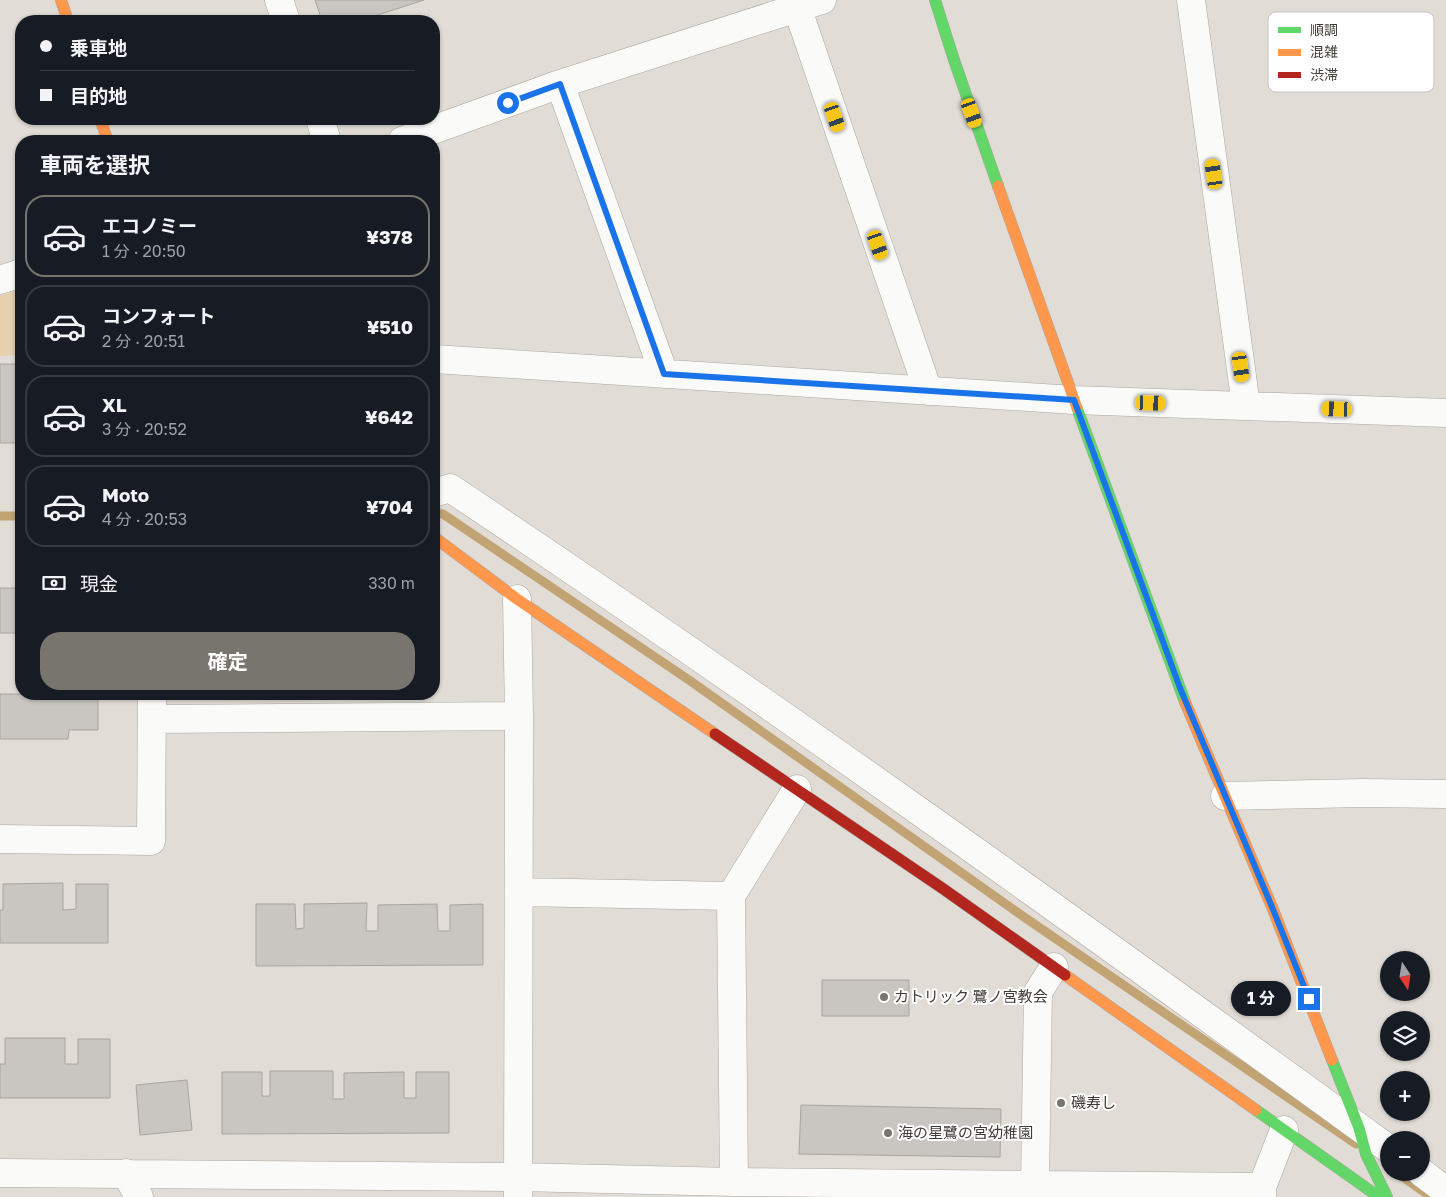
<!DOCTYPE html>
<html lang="ja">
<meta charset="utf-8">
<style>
body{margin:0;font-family:"Golos Text","Noto Sans JP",sans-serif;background:#242831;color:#f1f3f6;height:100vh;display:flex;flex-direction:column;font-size:19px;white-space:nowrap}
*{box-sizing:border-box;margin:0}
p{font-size:16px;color:#9ea1a6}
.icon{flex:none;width:28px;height:28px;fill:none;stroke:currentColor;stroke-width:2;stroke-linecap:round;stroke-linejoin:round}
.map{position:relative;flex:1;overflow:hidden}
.drawer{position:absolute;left:15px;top:135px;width:425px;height:565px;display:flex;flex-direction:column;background:#171b24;border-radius:20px;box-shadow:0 1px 4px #0004}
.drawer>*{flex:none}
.hud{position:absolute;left:15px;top:15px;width:425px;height:110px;border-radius:20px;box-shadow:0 1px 4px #0004;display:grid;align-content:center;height:110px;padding:0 25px;background:#171b24}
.needle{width:32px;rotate:168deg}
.fabs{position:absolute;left:1380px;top:951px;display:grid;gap:10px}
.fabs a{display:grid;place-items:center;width:50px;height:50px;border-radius:50%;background:#171b24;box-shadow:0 1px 4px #0004;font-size:25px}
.end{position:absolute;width:22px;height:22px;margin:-11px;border:6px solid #1a73e8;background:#fff;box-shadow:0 0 0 2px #fff}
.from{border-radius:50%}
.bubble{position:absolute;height:35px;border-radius:18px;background:#171b24;box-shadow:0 1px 4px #0004;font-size:16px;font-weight:700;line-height:35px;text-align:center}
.car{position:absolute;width:15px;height:30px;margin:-15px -8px;border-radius:6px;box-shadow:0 0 4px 1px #0007;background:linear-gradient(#f5c518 24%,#345 0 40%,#f5c518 0 76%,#345 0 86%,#f5c518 0)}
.hud b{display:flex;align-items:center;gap:18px;height:48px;font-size:19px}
.hud b+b{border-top:1px solid #363941}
.hud i{width:12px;height:12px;background:#f1f3f6}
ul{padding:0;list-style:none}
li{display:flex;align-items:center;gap:15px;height:82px;margin:0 10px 8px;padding:0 15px;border:2px solid #363941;border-radius:20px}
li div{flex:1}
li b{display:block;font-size:19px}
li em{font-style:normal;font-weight:700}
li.current{border-color:#78746e}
li>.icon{width:45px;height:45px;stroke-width:1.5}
h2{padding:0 25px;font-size:22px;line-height:60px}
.pay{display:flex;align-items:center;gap:12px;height:55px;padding:0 25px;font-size:19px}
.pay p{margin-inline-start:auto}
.button{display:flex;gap:10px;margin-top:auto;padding:10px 25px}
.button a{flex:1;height:58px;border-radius:20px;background:#78746e;color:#fff;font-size:20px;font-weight:700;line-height:58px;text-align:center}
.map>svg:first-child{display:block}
.green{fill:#e6d0ad}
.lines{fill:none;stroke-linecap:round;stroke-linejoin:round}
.stream{stroke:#c2a474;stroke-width:9}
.building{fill:#c9c5c0;stroke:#a8a5a0}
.street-casing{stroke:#aba7a1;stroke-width:29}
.fast-casing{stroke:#aba7a1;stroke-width:12}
.slow-casing{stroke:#aba7a1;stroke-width:12}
.jam-casing{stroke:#aba7a1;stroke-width:12}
.street{stroke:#fafaf9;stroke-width:28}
.fast{stroke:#63d668;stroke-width:11}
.slow{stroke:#ff974d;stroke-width:11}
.jam{stroke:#b3261e;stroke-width:11}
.route{stroke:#1a73e8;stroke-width:6}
.poi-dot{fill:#78746e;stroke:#fff;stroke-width:2}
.labels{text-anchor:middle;stroke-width:4;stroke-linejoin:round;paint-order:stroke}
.poi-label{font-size:15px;fill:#403c37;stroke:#fff;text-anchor:start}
.key{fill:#fff;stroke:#c6c4c3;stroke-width:1}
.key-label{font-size:14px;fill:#403c37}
</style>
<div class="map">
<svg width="1446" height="1197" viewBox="0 0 1446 1197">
<rect width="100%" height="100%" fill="#e1dcd5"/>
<path class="green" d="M21,289V355L0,356V296Z"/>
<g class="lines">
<path class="stream" d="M434,513L443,514L689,680L1024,917L1356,1144
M0,516H21
M1396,1172L1431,1197"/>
</g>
<path class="building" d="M315,0H424L359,21H352L351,16L335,21H322Z
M0,364H21V443H0Z
M0,588H21V633H0Z
M0,694H98V730H69L68,739H0Z
M63,883V910L76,909V884H108V943H0V910H3V884Z
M367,903L366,931H378V905L437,904L438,931H450V905L483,904V965L256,966V904H295L296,929L304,928V904Z
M822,980H909V1016H822Z
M5,1038H65V1064H78V1039H110V1098H0V1064H5Z
M270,1071H333V1099H344V1073L404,1072V1098H416V1072H449V1133L222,1134V1072H262V1096H270Z
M187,1080L192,1130L140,1135L136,1085Z
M801,1105L1001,1109L1000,1157L799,1154Z"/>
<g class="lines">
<defs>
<path id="street" d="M279,0L286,21
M1191,0L1246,406
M797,7L928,391
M560,84L664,374
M320,119L327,141
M402,141L560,84L822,0
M0,280L21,273
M434,359L1074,400L1446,413
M434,493L450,488C768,700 1079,924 1389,1149
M517,599L519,716L518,1197
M152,719L519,716
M1225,796L1363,793L1446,794
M0,839L151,841L152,694
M519,892L731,896
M1421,1172L1446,1191
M0,1173L518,1177L734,1182L1262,1187
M126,1173L139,1197
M734,1182L731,896L797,789
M1035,1185L1038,992L1054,967
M1262,1197V1187L1284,1130"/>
<path id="fast" d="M935,0L954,60L998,186
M1077,408L1185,702
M1332,1060L1359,1128L1366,1154L1387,1197
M1256,1110L1379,1197"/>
<path id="slow" d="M61,0L68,21
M100,119L108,141
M998,186L1077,408
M434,537L517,599L715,734
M1185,702L1272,907L1332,1060
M1065,975L1256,1110"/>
<path id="jam" d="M715,734L942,888L1065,975"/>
</defs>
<use href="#street" class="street-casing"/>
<use href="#fast" class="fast-casing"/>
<use href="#slow" class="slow-casing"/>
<use href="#jam" class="jam-casing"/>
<use href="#street" class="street"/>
<use href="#fast" class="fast"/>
<use href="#slow" class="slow"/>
<use href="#jam" class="jam"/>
</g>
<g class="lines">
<path class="route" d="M508,103L560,84L664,374L1074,400L1180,688L1272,907L1309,999"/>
</g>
<g class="poi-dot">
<circle cx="884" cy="997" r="5"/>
<circle cx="1061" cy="1103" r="5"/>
<circle cx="888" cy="1133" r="5"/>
</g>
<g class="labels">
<g class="poi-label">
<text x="894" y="1002">カトリック 鷺ノ宮教会</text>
<text x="1071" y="1108">磯寿し</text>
<text x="898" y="1138">海の星鷺の宮幼稚園</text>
</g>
</g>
<rect x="1268" y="12" width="166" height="80" rx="8" class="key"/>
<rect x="1278" y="27" width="23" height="6" fill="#63d668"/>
<rect x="1278" y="49" width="23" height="7" fill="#ff974d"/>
<rect x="1278" y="72" width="23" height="6" fill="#b3261e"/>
<g class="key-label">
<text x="1310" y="35">順調</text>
<text x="1310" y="57">混雑</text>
<text x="1310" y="80">渋滞</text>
</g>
</svg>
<div class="fabs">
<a><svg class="needle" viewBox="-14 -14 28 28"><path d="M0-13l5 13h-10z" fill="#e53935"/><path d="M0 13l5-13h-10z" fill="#9ea1a6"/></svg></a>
<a><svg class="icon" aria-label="layers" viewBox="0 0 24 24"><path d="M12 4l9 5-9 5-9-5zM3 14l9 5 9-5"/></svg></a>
<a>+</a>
<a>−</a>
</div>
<i class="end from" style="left:508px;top:103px"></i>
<i class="end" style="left:1309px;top:999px"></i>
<div class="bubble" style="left:1231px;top:981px;width:60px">1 分</div>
<i class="car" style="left:972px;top:113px;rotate:160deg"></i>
<i class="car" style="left:835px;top:117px;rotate:161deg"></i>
<i class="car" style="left:1214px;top:174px;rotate:352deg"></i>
<i class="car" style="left:878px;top:245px;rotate:161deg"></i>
<i class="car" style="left:1241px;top:367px;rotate:172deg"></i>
<i class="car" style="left:1151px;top:403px;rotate:92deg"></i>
<i class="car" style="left:1337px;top:409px;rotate:272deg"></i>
<div class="hud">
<b><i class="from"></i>乗車地</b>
<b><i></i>目的地</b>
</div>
<section class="drawer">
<h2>車両を選択</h2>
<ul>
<li class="current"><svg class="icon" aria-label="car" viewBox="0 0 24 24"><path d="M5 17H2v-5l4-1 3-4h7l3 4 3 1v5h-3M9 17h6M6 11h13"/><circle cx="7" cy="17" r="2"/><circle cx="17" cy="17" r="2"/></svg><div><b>エコノミー</b><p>1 分 · 20:50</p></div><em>¥378</em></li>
<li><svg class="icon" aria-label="car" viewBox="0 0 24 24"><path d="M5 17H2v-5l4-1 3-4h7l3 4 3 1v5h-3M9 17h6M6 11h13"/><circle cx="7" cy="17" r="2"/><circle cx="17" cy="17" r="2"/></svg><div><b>コンフォート</b><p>2 分 · 20:51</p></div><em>¥510</em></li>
<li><svg class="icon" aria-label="car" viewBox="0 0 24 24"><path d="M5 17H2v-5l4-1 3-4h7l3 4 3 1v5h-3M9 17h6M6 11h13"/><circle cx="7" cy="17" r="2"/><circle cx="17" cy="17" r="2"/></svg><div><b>XL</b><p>3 分 · 20:52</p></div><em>¥642</em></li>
<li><svg class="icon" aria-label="car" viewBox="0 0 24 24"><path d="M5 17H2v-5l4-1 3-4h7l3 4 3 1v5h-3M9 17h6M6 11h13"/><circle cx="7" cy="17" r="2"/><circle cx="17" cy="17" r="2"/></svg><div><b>Moto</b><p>4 分 · 20:53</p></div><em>¥704</em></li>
</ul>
<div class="pay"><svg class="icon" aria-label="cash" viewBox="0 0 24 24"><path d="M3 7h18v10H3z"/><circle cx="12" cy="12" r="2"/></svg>現金<p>330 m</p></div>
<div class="button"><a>確定</a></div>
</section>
</div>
